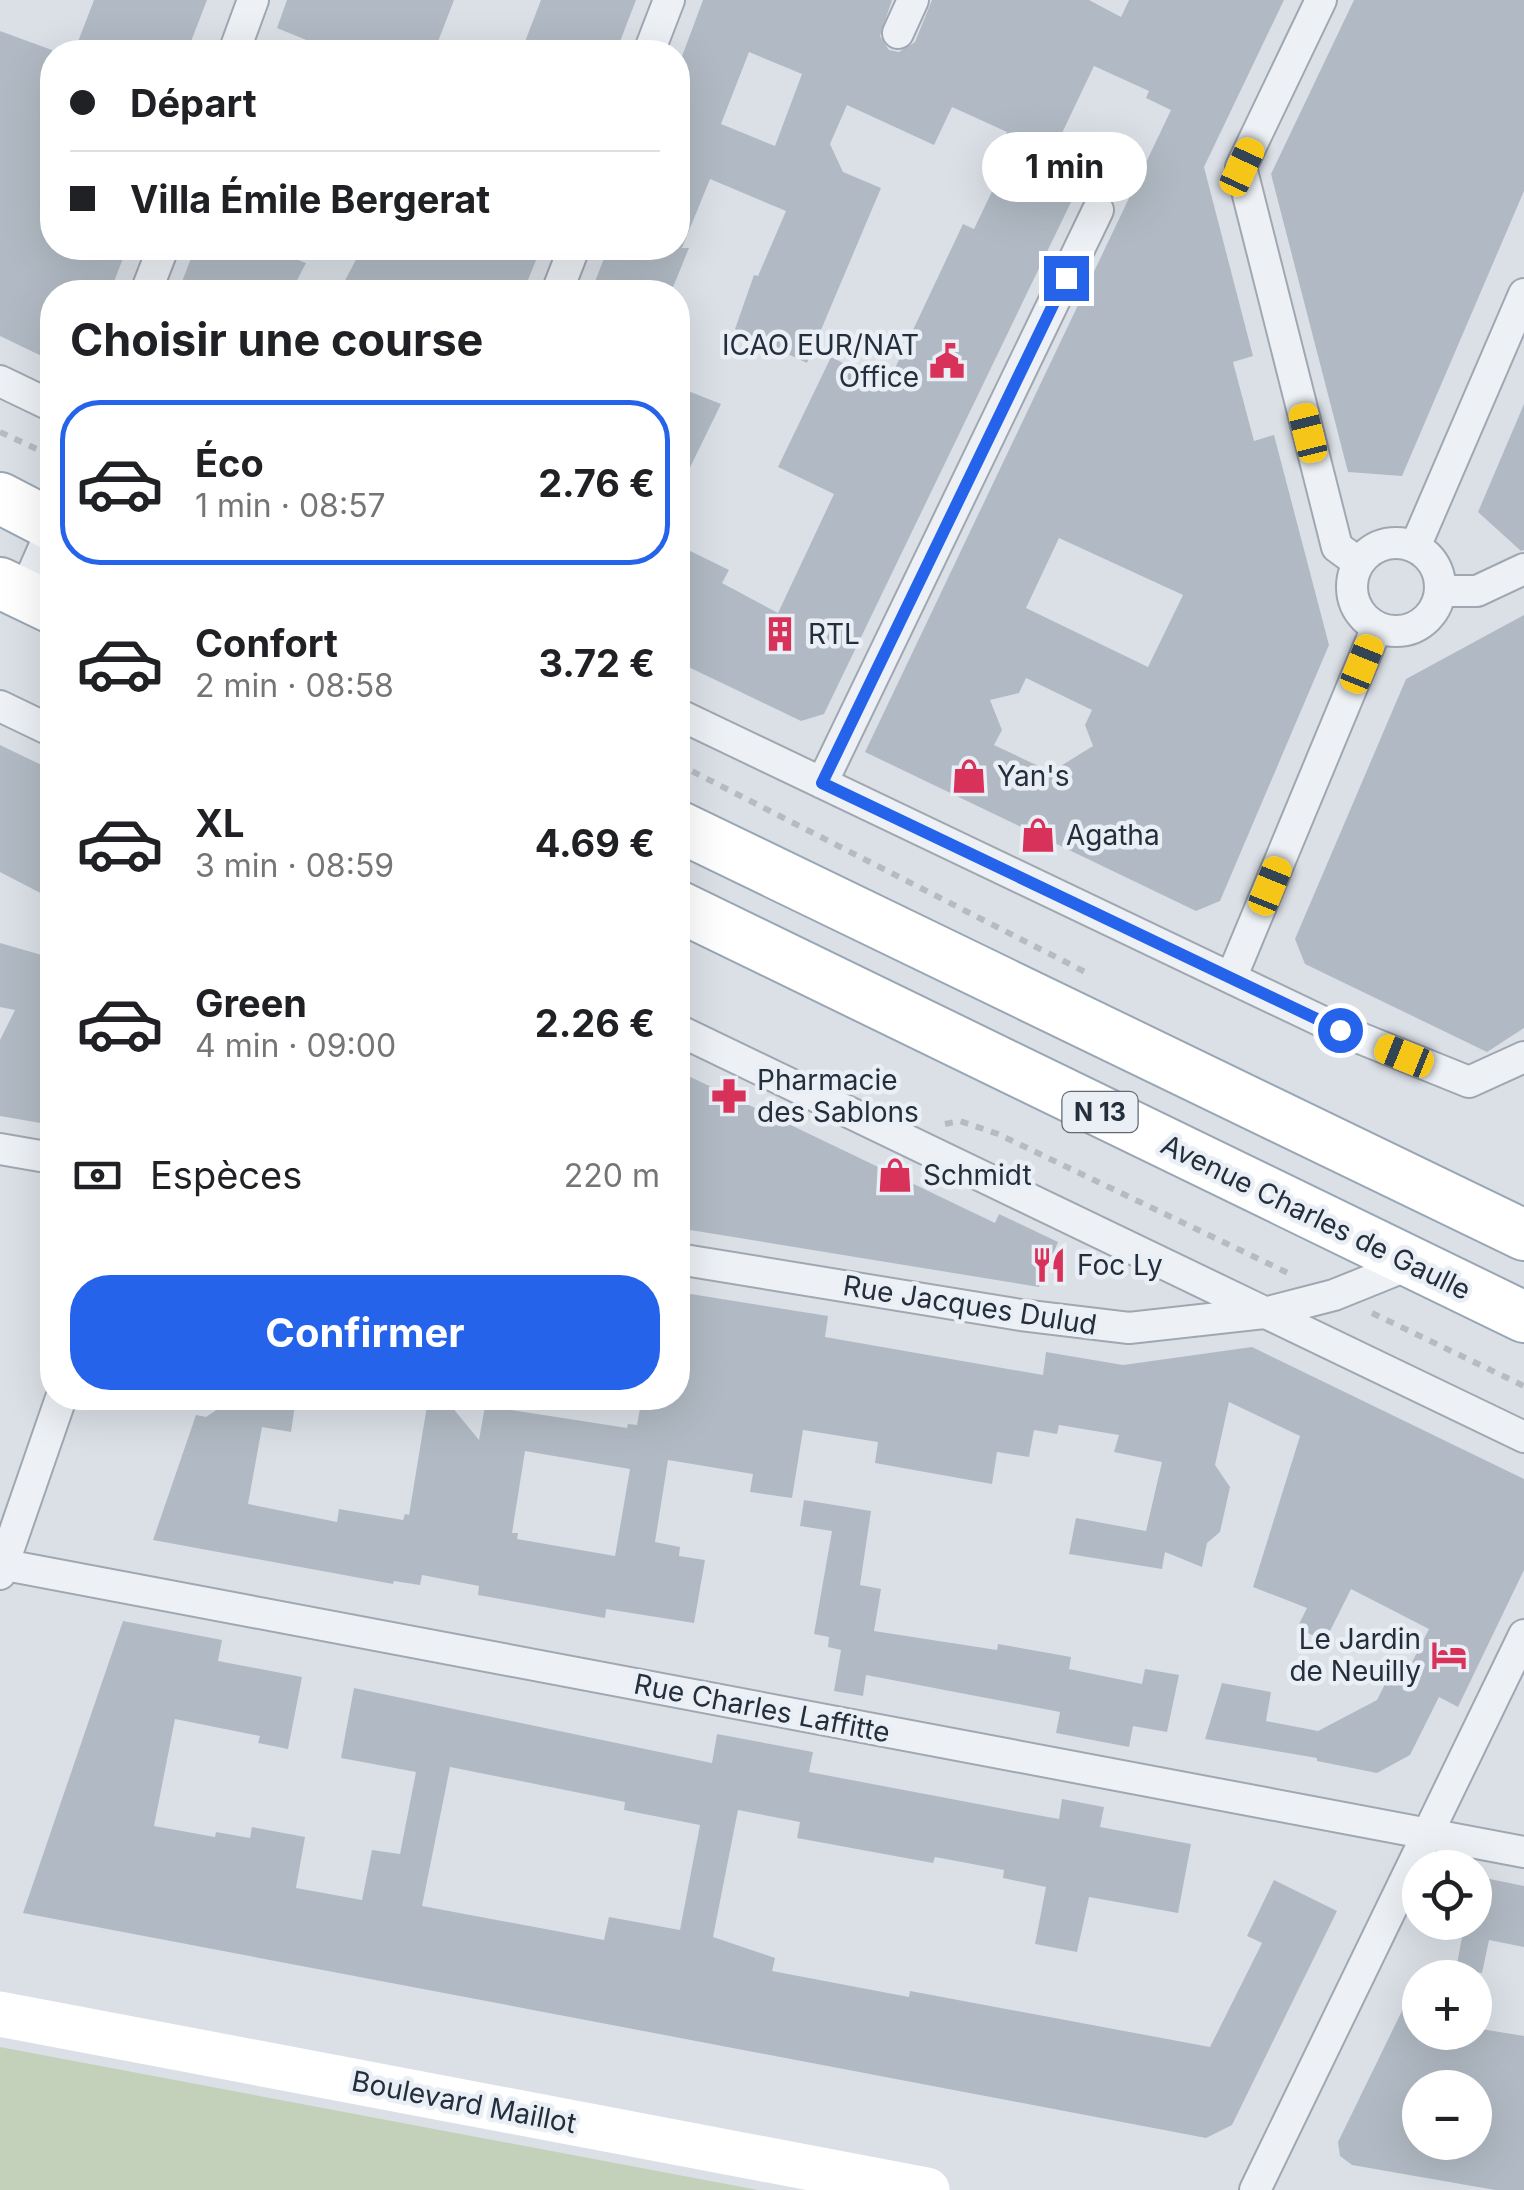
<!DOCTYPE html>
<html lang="fr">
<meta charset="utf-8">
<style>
body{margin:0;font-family:Inter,sans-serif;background:#f2f2f2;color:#202124;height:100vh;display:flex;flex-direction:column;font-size:38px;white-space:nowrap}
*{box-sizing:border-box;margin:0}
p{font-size:32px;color:#757577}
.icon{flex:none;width:55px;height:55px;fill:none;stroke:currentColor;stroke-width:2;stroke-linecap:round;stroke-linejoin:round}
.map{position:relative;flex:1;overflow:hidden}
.drawer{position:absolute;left:40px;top:280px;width:650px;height:1130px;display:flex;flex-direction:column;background:#fff;border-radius:40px;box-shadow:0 10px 40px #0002}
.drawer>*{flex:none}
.banner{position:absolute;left:40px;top:40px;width:650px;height:220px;border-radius:40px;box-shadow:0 10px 40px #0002;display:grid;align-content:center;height:220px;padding:0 30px;background:#fff}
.controls{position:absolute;left:1402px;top:1850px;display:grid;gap:20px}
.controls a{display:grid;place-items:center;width:90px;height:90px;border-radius:50%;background:#fff;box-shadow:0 10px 40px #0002;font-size:50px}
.end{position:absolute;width:45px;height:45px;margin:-22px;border:12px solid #2563eb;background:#fff;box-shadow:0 0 0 5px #fff}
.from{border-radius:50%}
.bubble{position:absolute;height:70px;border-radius:35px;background:#fff;box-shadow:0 10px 40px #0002;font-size:32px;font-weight:700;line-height:70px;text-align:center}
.car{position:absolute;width:30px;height:60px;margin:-30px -15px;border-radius:12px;box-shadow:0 0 8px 2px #0007;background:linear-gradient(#f5c518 24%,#345 0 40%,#f5c518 0 76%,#345 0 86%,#f5c518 0)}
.banner b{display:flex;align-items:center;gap:35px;height:95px;font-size:38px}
.banner b+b{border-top:2px solid #e0e0e0}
.banner i{width:25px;height:25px;background:#202124}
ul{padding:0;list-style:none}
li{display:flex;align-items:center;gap:30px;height:165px;margin:0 20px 15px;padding:0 10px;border:5px solid transparent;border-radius:40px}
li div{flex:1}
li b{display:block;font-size:38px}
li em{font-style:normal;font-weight:700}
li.current{border-color:#2563eb}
li>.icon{width:90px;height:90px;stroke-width:1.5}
h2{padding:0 30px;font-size:45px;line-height:120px}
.pay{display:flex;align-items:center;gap:25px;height:110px;padding:0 30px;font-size:38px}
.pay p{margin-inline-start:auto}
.cta{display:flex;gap:20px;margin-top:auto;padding:20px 30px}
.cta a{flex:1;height:115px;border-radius:40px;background:#2563eb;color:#fff;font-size:40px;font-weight:700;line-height:115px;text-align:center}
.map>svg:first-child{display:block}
.green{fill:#c3d1bb}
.building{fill:#b1bac4;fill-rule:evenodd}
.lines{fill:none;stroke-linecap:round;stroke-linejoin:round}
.minor-casing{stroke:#a0a7b1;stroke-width:34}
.primary-casing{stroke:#99a6b3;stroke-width:54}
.path{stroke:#b5bbc2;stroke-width:6;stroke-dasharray:8 8;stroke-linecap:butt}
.minor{stroke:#edf1f5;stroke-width:30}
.secondary{stroke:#fff;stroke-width:45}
.primary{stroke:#fff;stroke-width:50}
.route{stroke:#2563eb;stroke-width:12}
.labels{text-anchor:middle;stroke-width:9;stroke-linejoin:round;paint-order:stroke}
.shield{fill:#eaeff5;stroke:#5f6975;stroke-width:2.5}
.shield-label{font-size:25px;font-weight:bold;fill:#242f3e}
.poi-label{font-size:28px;fill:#242f3e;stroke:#eaeff5;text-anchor:start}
.street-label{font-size:28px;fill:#242f3e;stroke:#eaeff5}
</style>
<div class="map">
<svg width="1524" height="2190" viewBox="0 0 1524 2190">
<rect width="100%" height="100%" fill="#dbe0e7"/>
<path class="green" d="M0,2047L758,2190H0Z"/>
<path class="building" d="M94,0H207L187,52H74Z
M287,0H454L434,52H313L316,44L277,28Z
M541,0H636L616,52H521Z
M703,0H892L880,36L889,50L899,52L915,42L932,0H1089L1121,17L1129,0H1284L1204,167L1253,356L1233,362L1254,441L1274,435L1329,645L1220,901L1196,911L865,752L1171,110L1146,98L1149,91L1094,66L1052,154L1086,171L824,714L801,721L678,662V545L729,570L722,583L778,613L834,494L778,467L831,357L887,385L963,224L974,229L1007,160L996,154L1007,132L952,107L934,145L847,105L830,144L843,172L881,188L807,363L735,329L754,275L758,276L786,211L710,179L682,248H689L671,292H591L608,248H678V67ZM749,52L802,74L775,146L721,124ZM1059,538L1183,595L1148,667L1026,608ZM1026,678L1092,710L1085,725L1093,746L1051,772L994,745L1002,730L990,700L1019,693Z
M1354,0H1524V191L1402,476L1348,472L1271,174Z
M0,31L52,50V248H127L110,292H52V361L0,336Z
M195,248H267L306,263L291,292H178Z
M362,248H541L523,292H431L410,284L406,292H339Z
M678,387L721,404L678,492Z
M1524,404V550L1521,551L1478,512Z
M1524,615V1028L1487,1052L1305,964L1295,939L1406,679Z
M0,745L52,770V899L0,872Z
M0,943L52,958V1125L0,1116V1040L15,1010L0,1007Z
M678,1071L995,1223L999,1214L1058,1242L1039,1287L678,1228Z
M678,1292L828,1316L825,1337L1043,1375L1046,1352L1123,1365L1252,1347L1524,1479V1570L1458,1707L1439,1697L1410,1755L1377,1773L1317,1761V1758L1205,1739L1222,1683L1271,1692L1266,1721L1318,1731L1377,1700L1390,1674L1403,1680L1429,1629L1351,1589L1325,1641L1297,1628L1307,1608L1253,1587L1300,1436L1229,1402L1215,1465L1230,1487L1220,1532L1207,1543L1202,1567L1165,1552L1162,1569L1069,1554L1076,1518L1146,1531L1162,1462L1114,1452L1119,1435L1059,1425L1057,1434L1034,1430L1029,1457L997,1452L992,1484L875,1463L878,1442L803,1430L792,1498L750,1492L753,1474L668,1460L655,1542L680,1547L679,1556L705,1560L694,1623L606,1609L605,1618L478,1595L479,1586L422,1575L420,1585L394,1581L393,1584L153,1540L196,1415L206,1417L234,1398H296L291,1432L262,1427L248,1504L337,1522L339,1509L403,1520L405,1514L409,1515L427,1406L437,1408L447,1401L479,1440L485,1406L627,1428L628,1424L637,1425L642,1398H678ZM525,1451L630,1469L615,1556L517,1539L518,1533H512Z
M804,1500L871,1511L860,1585L881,1589L874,1631L997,1650L998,1644L1071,1657L1069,1669L1142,1684L1145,1669L1179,1675L1167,1732L1133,1726L1129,1747L1056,1733L1060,1712L866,1675L863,1696L834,1691L841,1650L828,1647L829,1637L814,1634L832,1531L800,1526Z
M123,1621L222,1640L218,1661L302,1677L288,1749L258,1743L260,1736L175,1719L154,1826L215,1837L216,1832L250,1838L252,1827L305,1837L296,1888L362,1900L372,1850L400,1854L416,1772L341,1758L354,1688L712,1763L717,1734L813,1752L809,1772L1015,1811L1059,1819L1062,1799L1104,1807L1100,1827L1191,1844L1178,1913L1089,1897L1077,1952L1035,1944L1046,1887L1003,1878L1004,1870L935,1857L933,1863L797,1838L800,1822L738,1810L713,1937L775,1958L772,1971L909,1997L910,1991L1210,2047L1262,1943L1247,1936L1274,1880L1337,1911L1232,2125L1206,2138L23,1913ZM450,1767L625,1802L624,1810L700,1825L680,1930L609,1917L604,1940L422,1906Z
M1475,1876L1524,1886V1947L1489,1940L1482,1973L1456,1969L1465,1922H1475Z
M1420,1974V2032H1475V2028L1524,2036V2190H1495L1352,2165L1340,2156L1338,2142ZM1420,2088H1475V2142H1420Z"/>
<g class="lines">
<defs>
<path id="minor" d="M1321,0L1241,167L1337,547L1359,563
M898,33L913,0
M234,52L253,0
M649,52L669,0
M146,292L163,248
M557,292L574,248
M0,381L52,406
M1352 587a44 44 0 1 1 88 0a44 44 0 1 1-88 0Z
M1415,547L1524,294
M1441,591H1477L1524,569
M23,595L52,529
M0,706L52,731
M678,714L1340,1030L1469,1082L1524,1057
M822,783L1098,210
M1232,976L1377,627
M678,1030L1524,1437
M0,1149L52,1158
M678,1259L1021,1315L1129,1328L1264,1313L1334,1295L1411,1264
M0,1564L1524,1852
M0,1574L61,1398
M1255,2190L1524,1635"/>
<path id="primary" d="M0,498L52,525
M0,583L52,608
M678,826L1524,1235
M678,906L1524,1317"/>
</defs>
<use href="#minor" class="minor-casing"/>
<use href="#primary" class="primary-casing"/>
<path class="path" d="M0,432L52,456
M678,764L1091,975
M945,1124L960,1121L998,1134L1288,1273
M1372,1313L1524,1386"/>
<use href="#minor" class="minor"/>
<path class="secondary" d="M0,2014L927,2190"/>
<use href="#primary" class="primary"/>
</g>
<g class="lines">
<path class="route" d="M1066,278L822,783L1340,1030"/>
</g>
<defs>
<symbol id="civic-bare" viewBox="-9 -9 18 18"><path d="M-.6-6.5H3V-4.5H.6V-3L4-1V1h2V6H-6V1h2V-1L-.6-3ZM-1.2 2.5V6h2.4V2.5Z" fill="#d9325a" stroke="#eaeff5" stroke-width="2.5" paint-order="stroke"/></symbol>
<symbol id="building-bare" viewBox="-9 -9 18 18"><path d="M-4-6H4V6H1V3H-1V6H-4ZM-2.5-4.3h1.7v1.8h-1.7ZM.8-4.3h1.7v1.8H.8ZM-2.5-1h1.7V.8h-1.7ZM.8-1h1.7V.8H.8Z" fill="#d9325a" stroke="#eaeff5" stroke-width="2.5" paint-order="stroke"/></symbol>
<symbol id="shop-bare" viewBox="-9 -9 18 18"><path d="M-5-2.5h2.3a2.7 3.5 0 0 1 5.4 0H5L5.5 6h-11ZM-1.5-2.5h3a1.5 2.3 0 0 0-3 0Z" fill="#d9325a" stroke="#eaeff5" stroke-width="2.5" paint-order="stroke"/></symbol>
<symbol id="pharmacy-bare" viewBox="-9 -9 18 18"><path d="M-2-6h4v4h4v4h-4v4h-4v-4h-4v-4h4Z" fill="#d9325a" stroke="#eaeff5" stroke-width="2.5" paint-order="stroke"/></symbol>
<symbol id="restaurant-bare" viewBox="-9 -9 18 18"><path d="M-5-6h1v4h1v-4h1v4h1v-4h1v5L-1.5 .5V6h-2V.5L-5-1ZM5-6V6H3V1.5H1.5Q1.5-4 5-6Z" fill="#d9325a" stroke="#eaeff5" stroke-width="2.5" paint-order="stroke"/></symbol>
<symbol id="hotel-bare" viewBox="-9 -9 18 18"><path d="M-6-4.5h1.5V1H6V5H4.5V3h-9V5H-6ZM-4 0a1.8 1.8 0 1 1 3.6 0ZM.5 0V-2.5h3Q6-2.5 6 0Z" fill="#d9325a" stroke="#eaeff5" stroke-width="2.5" paint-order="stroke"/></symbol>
</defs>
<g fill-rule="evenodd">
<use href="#civic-bare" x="922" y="336" width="50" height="50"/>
<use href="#building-bare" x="755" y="609" width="50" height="50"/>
<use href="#shop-bare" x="944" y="751" width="50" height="50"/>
<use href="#shop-bare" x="1013" y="810" width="50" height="50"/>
<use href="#pharmacy-bare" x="704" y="1071" width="50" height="50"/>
<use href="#shop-bare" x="870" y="1150" width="50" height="50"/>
<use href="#restaurant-bare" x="1024" y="1240" width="50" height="50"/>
<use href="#hotel-bare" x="1424" y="1630" width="50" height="50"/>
</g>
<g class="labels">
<rect class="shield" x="1062.5" y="1092" width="75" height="40" rx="8"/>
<g class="shield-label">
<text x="1100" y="1121">N 13</text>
</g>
<g class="poi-label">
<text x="919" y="355" text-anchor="end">ICAO EUR/NAT<tspan x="919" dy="32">Office</tspan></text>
<text x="808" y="644">RTL</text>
<text x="997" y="786">Yan's</text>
<text x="1066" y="845">Agatha</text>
<text x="757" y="1090">Pharmacie<tspan x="757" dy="32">des Sablons</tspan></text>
<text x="923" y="1185">Schmidt</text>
<text x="1077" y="1275">Foc Ly</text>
<text x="1421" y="1649" text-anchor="end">Le Jardin<tspan x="1421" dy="32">de Neuilly</tspan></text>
</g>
<g class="street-label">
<text transform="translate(1316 1217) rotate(26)" y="10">Avenue Charles de Gaulle</text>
<text transform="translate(970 1305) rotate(9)" y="10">Rue Jacques Dulud</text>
<text transform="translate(762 1708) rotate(11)" y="10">Rue Charles Laffitte</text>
<text transform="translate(464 2102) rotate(11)" y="10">Boulevard Maillot</text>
</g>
</g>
</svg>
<div class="controls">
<a><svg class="icon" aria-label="locate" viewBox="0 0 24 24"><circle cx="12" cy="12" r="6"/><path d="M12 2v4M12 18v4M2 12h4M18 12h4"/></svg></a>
<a>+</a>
<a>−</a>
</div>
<i class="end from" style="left:1340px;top:1030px"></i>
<i class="end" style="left:1066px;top:278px"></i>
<div class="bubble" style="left:982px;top:132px;width:165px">1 min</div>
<i class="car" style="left:1242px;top:167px;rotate:25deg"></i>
<i class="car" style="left:1308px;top:433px;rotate:346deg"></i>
<i class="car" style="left:1362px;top:664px;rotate:22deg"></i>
<i class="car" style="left:1270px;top:886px;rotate:22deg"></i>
<i class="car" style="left:1404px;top:1056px;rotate:292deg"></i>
<div class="banner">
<b><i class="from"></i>Départ</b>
<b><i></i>Villa Émile Bergerat</b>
</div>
<section class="drawer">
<h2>Choisir une course</h2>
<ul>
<li class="current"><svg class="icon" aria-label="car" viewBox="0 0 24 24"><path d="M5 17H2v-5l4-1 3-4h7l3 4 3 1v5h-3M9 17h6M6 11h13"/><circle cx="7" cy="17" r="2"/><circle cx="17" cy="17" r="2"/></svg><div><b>Éco</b><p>1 min · 08:57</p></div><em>2.76 €</em></li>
<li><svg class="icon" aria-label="car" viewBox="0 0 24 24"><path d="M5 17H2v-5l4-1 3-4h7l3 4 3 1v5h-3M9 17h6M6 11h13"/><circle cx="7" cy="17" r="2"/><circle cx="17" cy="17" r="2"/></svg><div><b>Confort</b><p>2 min · 08:58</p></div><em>3.72 €</em></li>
<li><svg class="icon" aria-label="car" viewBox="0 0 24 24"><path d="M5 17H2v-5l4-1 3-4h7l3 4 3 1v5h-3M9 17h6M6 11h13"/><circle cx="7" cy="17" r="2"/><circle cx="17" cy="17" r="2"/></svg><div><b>XL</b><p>3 min · 08:59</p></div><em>4.69 €</em></li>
<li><svg class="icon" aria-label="car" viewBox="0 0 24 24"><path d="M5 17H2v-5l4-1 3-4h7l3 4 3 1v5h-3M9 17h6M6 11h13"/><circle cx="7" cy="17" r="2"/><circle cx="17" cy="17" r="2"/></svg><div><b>Green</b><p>4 min · 09:00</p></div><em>2.26 €</em></li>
</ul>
<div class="pay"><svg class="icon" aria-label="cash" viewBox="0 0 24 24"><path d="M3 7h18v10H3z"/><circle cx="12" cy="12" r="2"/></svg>Espèces<p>220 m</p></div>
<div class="cta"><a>Confirmer</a></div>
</section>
</div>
